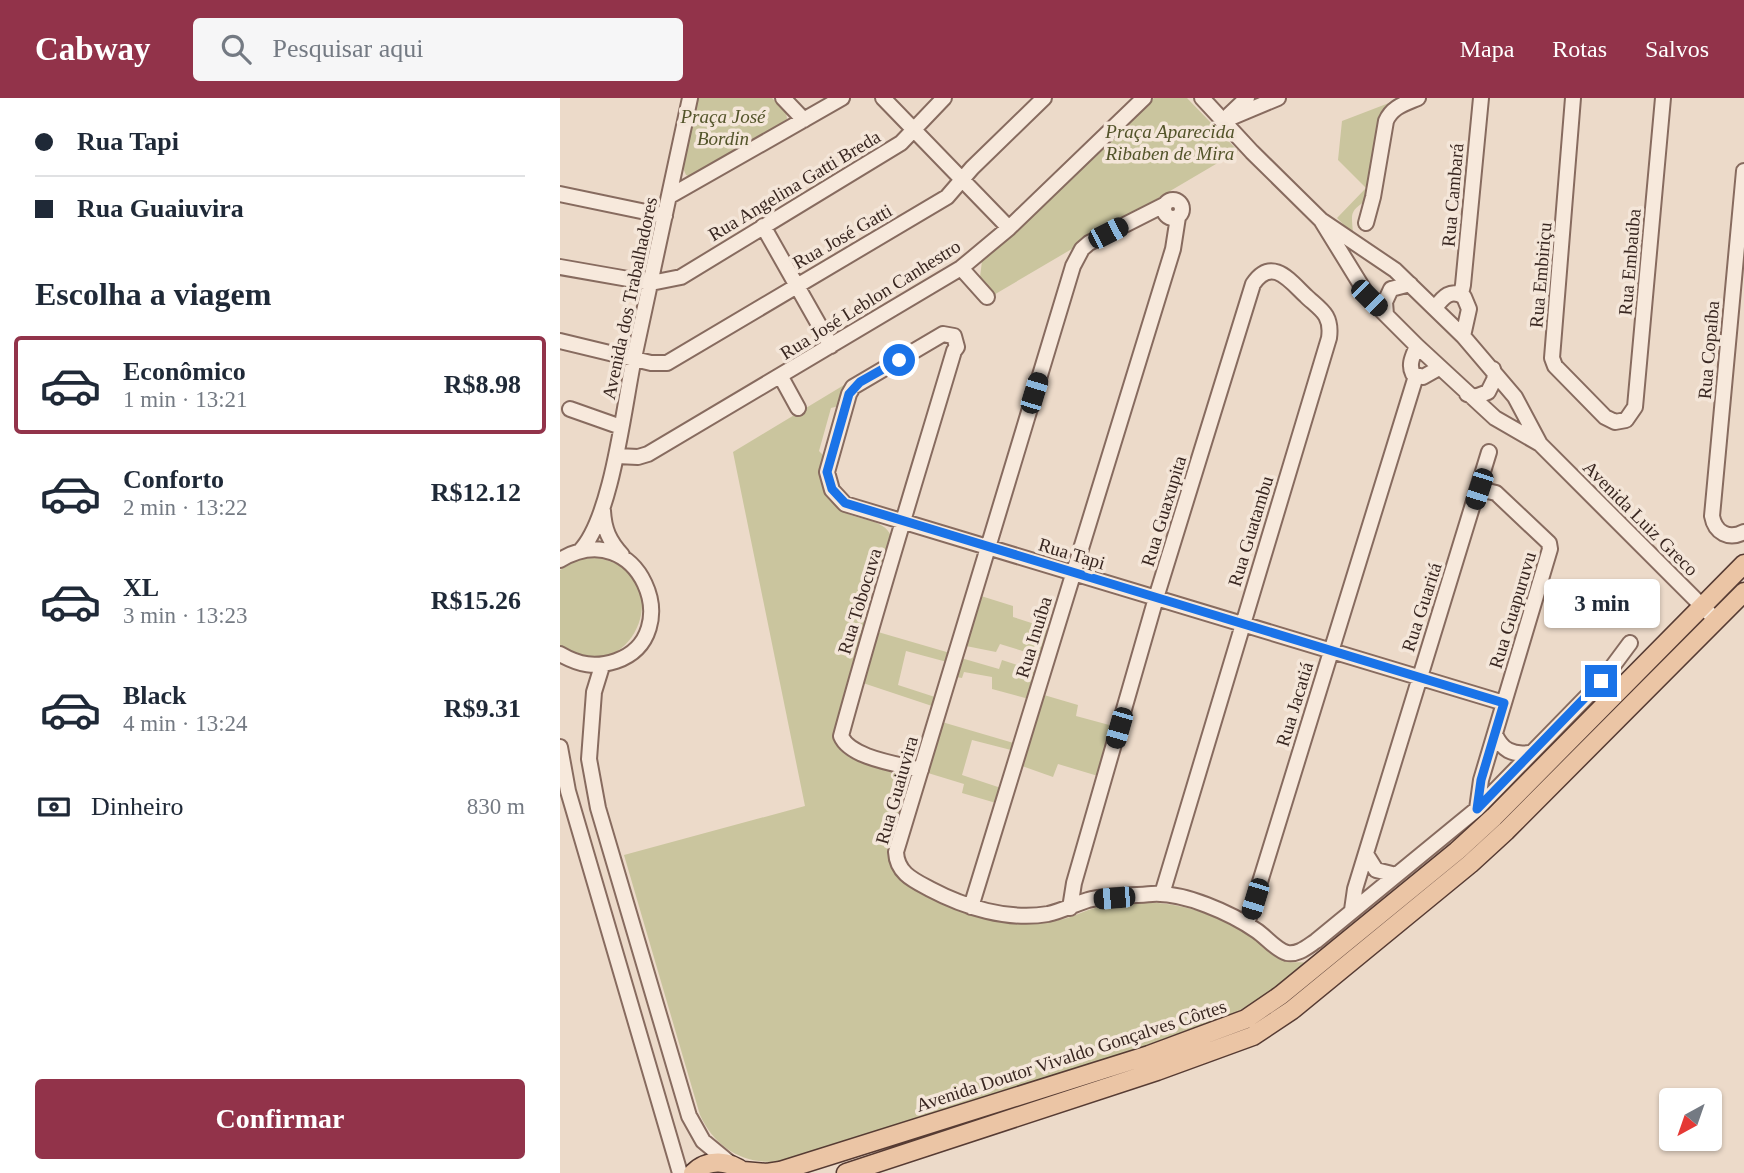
<!DOCTYPE html>
<html lang="pt">
<meta charset="utf-8">
<style>
body{margin:0;font-family:"Times New Roman",serif;background:#f6f6f7;color:#1f2937;height:100vh;display:flex;flex-direction:column;font-size:26px;white-space:nowrap}
*{box-sizing:border-box;margin:0}
p{font-size:23px;color:#747a83}
.icon{flex:none;width:38px;height:38px;fill:none;stroke:currentColor;stroke-width:2;stroke-linecap:round;stroke-linejoin:round}
.map{position:relative;flex:1;overflow:hidden}
.details{display:flex;flex-direction:column;background:#fff;width:560px}
.details>*{flex:none}
.guide{display:grid;align-content:center;height:154px;padding:0 35px;background:#fff}
.needle{width:46px;rotate:220deg}
.buttons{position:absolute;left:1099px;top:990px;display:grid;gap:14px}
.buttons a{display:grid;place-items:center;width:63px;height:63px;border-radius:7px;background:#fff;box-shadow:0 2px 5px #0004;font-size:35px}
.end{position:absolute;width:32px;height:32px;margin:-16px;border:9px solid #1a73e8;background:#fff;box-shadow:0 0 0 4px #fff}
.from{border-radius:50%}
.bubble{position:absolute;height:49px;border-radius:7px;background:#fff;box-shadow:0 2px 5px #0004;font-size:23px;font-weight:600;line-height:49px;text-align:center}
.car{position:absolute;width:21px;height:42px;margin:-21px -10px;border-radius:9px;box-shadow:0 0 5px 2px #0007;background:linear-gradient(#222 24%,#8ab4d8 0 40%,#222 0 76%,#8ab4d8 0 86%,#222 0)}
.guide b{display:flex;align-items:center;gap:24px;height:66px;font-size:26px}
.guide b+b{border-top:2px solid #e0e1e3}
.guide i{width:18px;height:18px;background:#1f2937}
ul{padding:0;list-style:none}
li{display:flex;align-items:center;gap:21px;height:98px;margin:0 14px 10px;padding:0 21px;border:4px solid transparent;border-radius:7px}
li div{flex:1}
li b{display:block;font-size:26px}
li em{font-style:normal;font-weight:600}
li.selected{border-color:#92334a}
li>.icon{width:63px;height:63px;stroke-width:1.5}
h2{padding:0 35px;font-size:32px;line-height:84px}
.pay{display:flex;align-items:center;gap:18px;height:77px;padding:0 35px;font-size:26px}
.pay p{margin-inline-start:auto}
.cta{display:flex;gap:14px;margin-top:auto;padding:14px 35px}
.cta a{flex:1;height:80px;border-radius:7px;background:#92334a;color:#fff;font-size:28px;font-weight:600;line-height:80px;text-align:center}
header{display:flex;align-items:center;gap:42px;box-sizing:border-box;height:98px;padding:0 35px;background:#92334a;color:#fff}
header strong{font-size:33px}
nav{display:flex;gap:38px;margin-inline-start:auto;font-size:24px}
.search{width:490px;height:63px;background:#f6f6f7;display:flex;align-items:center;gap:18px;box-sizing:border-box;padding:0 24px;border-radius:7px;color:#747a83;font-size:26px}
main{display:flex;flex:1;min-height:0}
.map>svg:first-child{display:block}
.green{fill:#cac59e}
.lines{fill:none;stroke-linecap:round;stroke-linejoin:round}
.minor-casing{stroke:#876b5f;stroke-width:18}
.major-casing{stroke:#563b33;stroke-width:21}
.minor{stroke:#f7e9dc;stroke-width:14}
.major{stroke:#ebc5a5;stroke-width:18}
.route{stroke:#1a73e8;stroke-width:9}
.labels{text-anchor:middle;stroke-width:7;stroke-linejoin:round;paint-order:stroke}
.park-label{font-size:19px;font-style:italic;fill:#53542a;stroke:#f4e6d9}
.street-label{font-size:19px;fill:#392721;stroke:#f4e6d9}
</style>
<header>
<strong>Cabway</strong>
<div class="search"><svg class="icon" aria-label="search" viewBox="0 0 24 24"><circle cx="10" cy="10" r="6"/><path d="M15 15l6 6"/></svg>Pesquisar aqui</div>
<nav><a>Mapa</a><a>Rotas</a><a>Salvos</a></nav>
</header>
<main>
<section class="details">
<div class="guide">
<b><i class="from"></i>Rua Tapi</b>
<b><i></i>Rua Guaiuvira</b>
</div>
<h2>Escolha a viagem</h2>
<ul>
<li class="selected"><svg class="icon" aria-label="car" viewBox="0 0 24 24"><path d="M5 17H2v-5l4-1 3-4h7l3 4 3 1v5h-3M9 17h6M6 11h13"/><circle cx="7" cy="17" r="2"/><circle cx="17" cy="17" r="2"/></svg><div><b>Econômico</b><p>1 min · 13:21</p></div><em>R$8.98</em></li>
<li><svg class="icon" aria-label="car" viewBox="0 0 24 24"><path d="M5 17H2v-5l4-1 3-4h7l3 4 3 1v5h-3M9 17h6M6 11h13"/><circle cx="7" cy="17" r="2"/><circle cx="17" cy="17" r="2"/></svg><div><b>Conforto</b><p>2 min · 13:22</p></div><em>R$12.12</em></li>
<li><svg class="icon" aria-label="car" viewBox="0 0 24 24"><path d="M5 17H2v-5l4-1 3-4h7l3 4 3 1v5h-3M9 17h6M6 11h13"/><circle cx="7" cy="17" r="2"/><circle cx="17" cy="17" r="2"/></svg><div><b>XL</b><p>3 min · 13:23</p></div><em>R$15.26</em></li>
<li><svg class="icon" aria-label="car" viewBox="0 0 24 24"><path d="M5 17H2v-5l4-1 3-4h7l3 4 3 1v5h-3M9 17h6M6 11h13"/><circle cx="7" cy="17" r="2"/><circle cx="17" cy="17" r="2"/></svg><div><b>Black</b><p>4 min · 13:24</p></div><em>R$9.31</em></li>
</ul>
<div class="pay"><svg class="icon" aria-label="cash" viewBox="0 0 24 24"><path d="M3 7h18v10H3z"/><circle cx="12" cy="12" r="2"/></svg>Dinheiro<p>830 m</p></div>
<div class="cta"><a>Confirmar</a></div>
</section>
<div class="map">
<svg width="1184" height="1075" viewBox="0 0 1184 1075">
<rect width="100%" height="100%" fill="#ecdac9"/>
<path class="green" d="M137,0H212L226,14L227,21L188,48L131,79L126,77L123,70Z
M594,0H627L678,53L432,198L420,179L422,163Z
M829,5L824,13L807,102C788,114 792,116 793,136L777,120L806,90L778,62L782,23Z
M289,284L279,308L271,310L259,353L264,358C261,373 260,381 269,395C273,402 276,408 283,413C297,423 324,420 331,438L323,476L315,479L303,516L308,522L275,630C272,679 336,655 349,689C344,704 328,747 330,761C332,778 348,786 361,794C403,821 456,832 504,821C515,818 524,813 535,810C555,805 577,803 598,805C632,808 664,820 692,839C702,846 711,857 722,862C730,866 739,863 748,865L709,895L675,915L557,958L224,1063C187,1068 156,1052 140,1017L64,757L245,708L173,354Z
M36,460C124,473 71,600 0,547V472L20,461Z
M421,498L453,508V519L490,531L479,558L440,546L436,554L406,548Z
M318,534L390,555L387,564L346,553L338,587L378,600L375,609L303,585Z
M401,560L439,571L442,562L479,574L469,601L432,591V579L404,574L402,580L396,579Z
M484,597L518,607L516,618L553,628L538,678L498,666L493,679L462,668Z
M382,624L457,646L455,653L412,642L402,677L441,690L436,705L402,695L404,686L368,675Z"/>
<g class="lines">
<defs>
<path id="minor" d="M223,0L244,22
M323,0L449,130
M642,0L692,54L761,122L835,172L903,238L955,299L980,346
M1013,0L992,260L995,268L1045,319L1055,324L1066,322L1075,309L1103,0
M669,17L687,0
M663,23L718,0
M1184,73L1152,418C1155,435 1169,442 1184,434
M0,96L105,118
M110,98L282,0
M604 111a9 9 0 1 1 18 0a9 9 0 1 1-18 0Z
M604,107L529,145L522,151L513,168L336,754C337,775 353,782 370,791C404,809 448,823 488,816C502,813 515,806 528,802C548,797 572,798 592,796C624,794 671,815 697,833C706,839 716,852 727,855C738,857 747,849 756,843L917,711L1041,584L1070,545
M761,122L809,200L857,248L935,320L980,346L1155,521
M806,125L813,99L826,23C832,9 844,6 858,0
M203,128L271,248
M0,169L91,185L121,179L341,45L384,0
M401,170L427,199
M901,196L903,187L921,0
M875,210C883,199 891,190 904,199L909,211L903,238
M826,217L825,204L831,191L850,186
M0,243L91,265H107L387,99L412,70L484,0
M857,248C853,258 848,266 853,276L863,279L879,270
M221,279L238,310
M907,296L915,299L928,294L935,280L933,271
M10,311L61,329
M57,358L78,359L88,356L401,170L449,130L584,0
M43,413C44,431 49,443 62,457
M20,453C52,420 64,307 74,260C92,173 112,87 130,0
M0,462C79,415 128,538 56,563C35,570 19,567 0,556
M42,568L34,594L29,661L38,710L129,1018L143,1043L171,1066
M935,636C942,652 952,657 969,655
M0,649L8,693L120,1075
M361,672C338,666 290,660 281,638C316,509 356,381 394,253L397,249L394,238L383,236L293,289L289,296L267,374L272,392L285,406L944,605
M917,711L921,682L990,451L989,445L936,395L919,391
M806,756L816,772L836,777
M411,809L613,151L618,119
M510,810L514,785L596,500L693,186C712,158 730,183 746,198C752,204 762,211 766,218C770,225 770,233 769,240L602,796
M792,812L795,791L929,354
M687,826L856,278"/>
<path id="major" d="M183,1073L207,1075L220,1073L589,957L686,921L721,897L897,753L934,719L1184,466
M133,1075C148,1060 169,1062 185,1075
M286,1075L597,973L693,938L732,912L910,766L946,733L1184,494"/>
</defs>
<use href="#minor" class="minor-casing"/>
<use href="#major" class="major-casing"/>
<use href="#minor" class="minor"/>
<use href="#major" class="major"/>
</g>
<g class="lines">
<path class="route" d="M339,262L300,284L289,296L267,374L272,391L285,405L944,605L921,682L917,711L1041,583"/>
</g>
<g class="labels">
<g class="park-label">
<text x="163" y="25">Praça José<tspan x="163" dy="22">Bordin</tspan></text>
<text x="610" y="40">Praça Aparecida<tspan x="610" dy="22">Ribaben de Mira</tspan></text>
</g>
<g class="street-label">
<text transform="translate(234 87) rotate(-31)" y="7">Rua Angelina Gatti Breda</text>
<text transform="translate(892 97) rotate(-85)" y="7">Rua Cambará</text>
<text transform="translate(282 138) rotate(-30)" y="7">Rua José Gatti</text>
<text transform="translate(1069 164) rotate(-85)" y="7">Rua Embaúba</text>
<text transform="translate(980 177) rotate(-85)" y="7">Rua Embiriçu</text>
<text transform="translate(69 200) rotate(-78)" y="7">Avenida dos Trabalhadores</text>
<text transform="translate(310 201) rotate(-32)" y="7">Rua José Leblon Canhestro</text>
<text transform="translate(1148 252) rotate(-85)" y="7">Rua Copaíba</text>
<text transform="translate(603 413) rotate(-73)" y="7">Rua Guaxupita</text>
<text transform="translate(1081 420) rotate(45)" y="7">Avenida Luiz Greco</text>
<text transform="translate(690 433) rotate(-73)" y="7">Rua Guatambu</text>
<text transform="translate(512 455) rotate(17)" y="7">Rua Tapi</text>
<text transform="translate(299 503) rotate(-73)" y="7">Rua Tobocuva</text>
<text transform="translate(861 509) rotate(-72)" y="7">Rua Guaritá</text>
<text transform="translate(952 512) rotate(-73)" y="7">Rua Guapuruvu</text>
<text transform="translate(473 539) rotate(-73)" y="7">Rua Inuíba</text>
<text transform="translate(734 606) rotate(-73)" y="7">Rua Jacatiá</text>
<text transform="translate(336 692) rotate(-74)" y="7">Rua Guaiuvira</text>
<text transform="translate(511 957) rotate(-18)" y="7">Avenida Doutor Vivaldo Gonçalves Côrtes</text>
</g>
</g>
</svg>
<div class="buttons">
<a><svg class="needle" viewBox="-14 -14 28 28"><path d="M0-13l5 13h-10z" fill="#e53935"/><path d="M0 13l5-13h-10z" fill="#747a83"/></svg></a>
</div>
<i class="end from" style="left:339px;top:262px"></i>
<i class="end" style="left:1041px;top:583px"></i>
<div class="bubble" style="left:984px;top:481px;width:116px">3 min</div>
<i class="car" style="left:548px;top:135px;rotate:63deg"></i>
<i class="car" style="left:809px;top:200px;rotate:135deg"></i>
<i class="car" style="left:474px;top:295px;rotate:17deg"></i>
<i class="car" style="left:919px;top:391px;rotate:198deg"></i>
<i class="car" style="left:559px;top:630px;rotate:196deg"></i>
<i class="car" style="left:554px;top:800px;rotate:265deg"></i>
<i class="car" style="left:695px;top:801px;rotate:197deg"></i>
</div>
</main>
